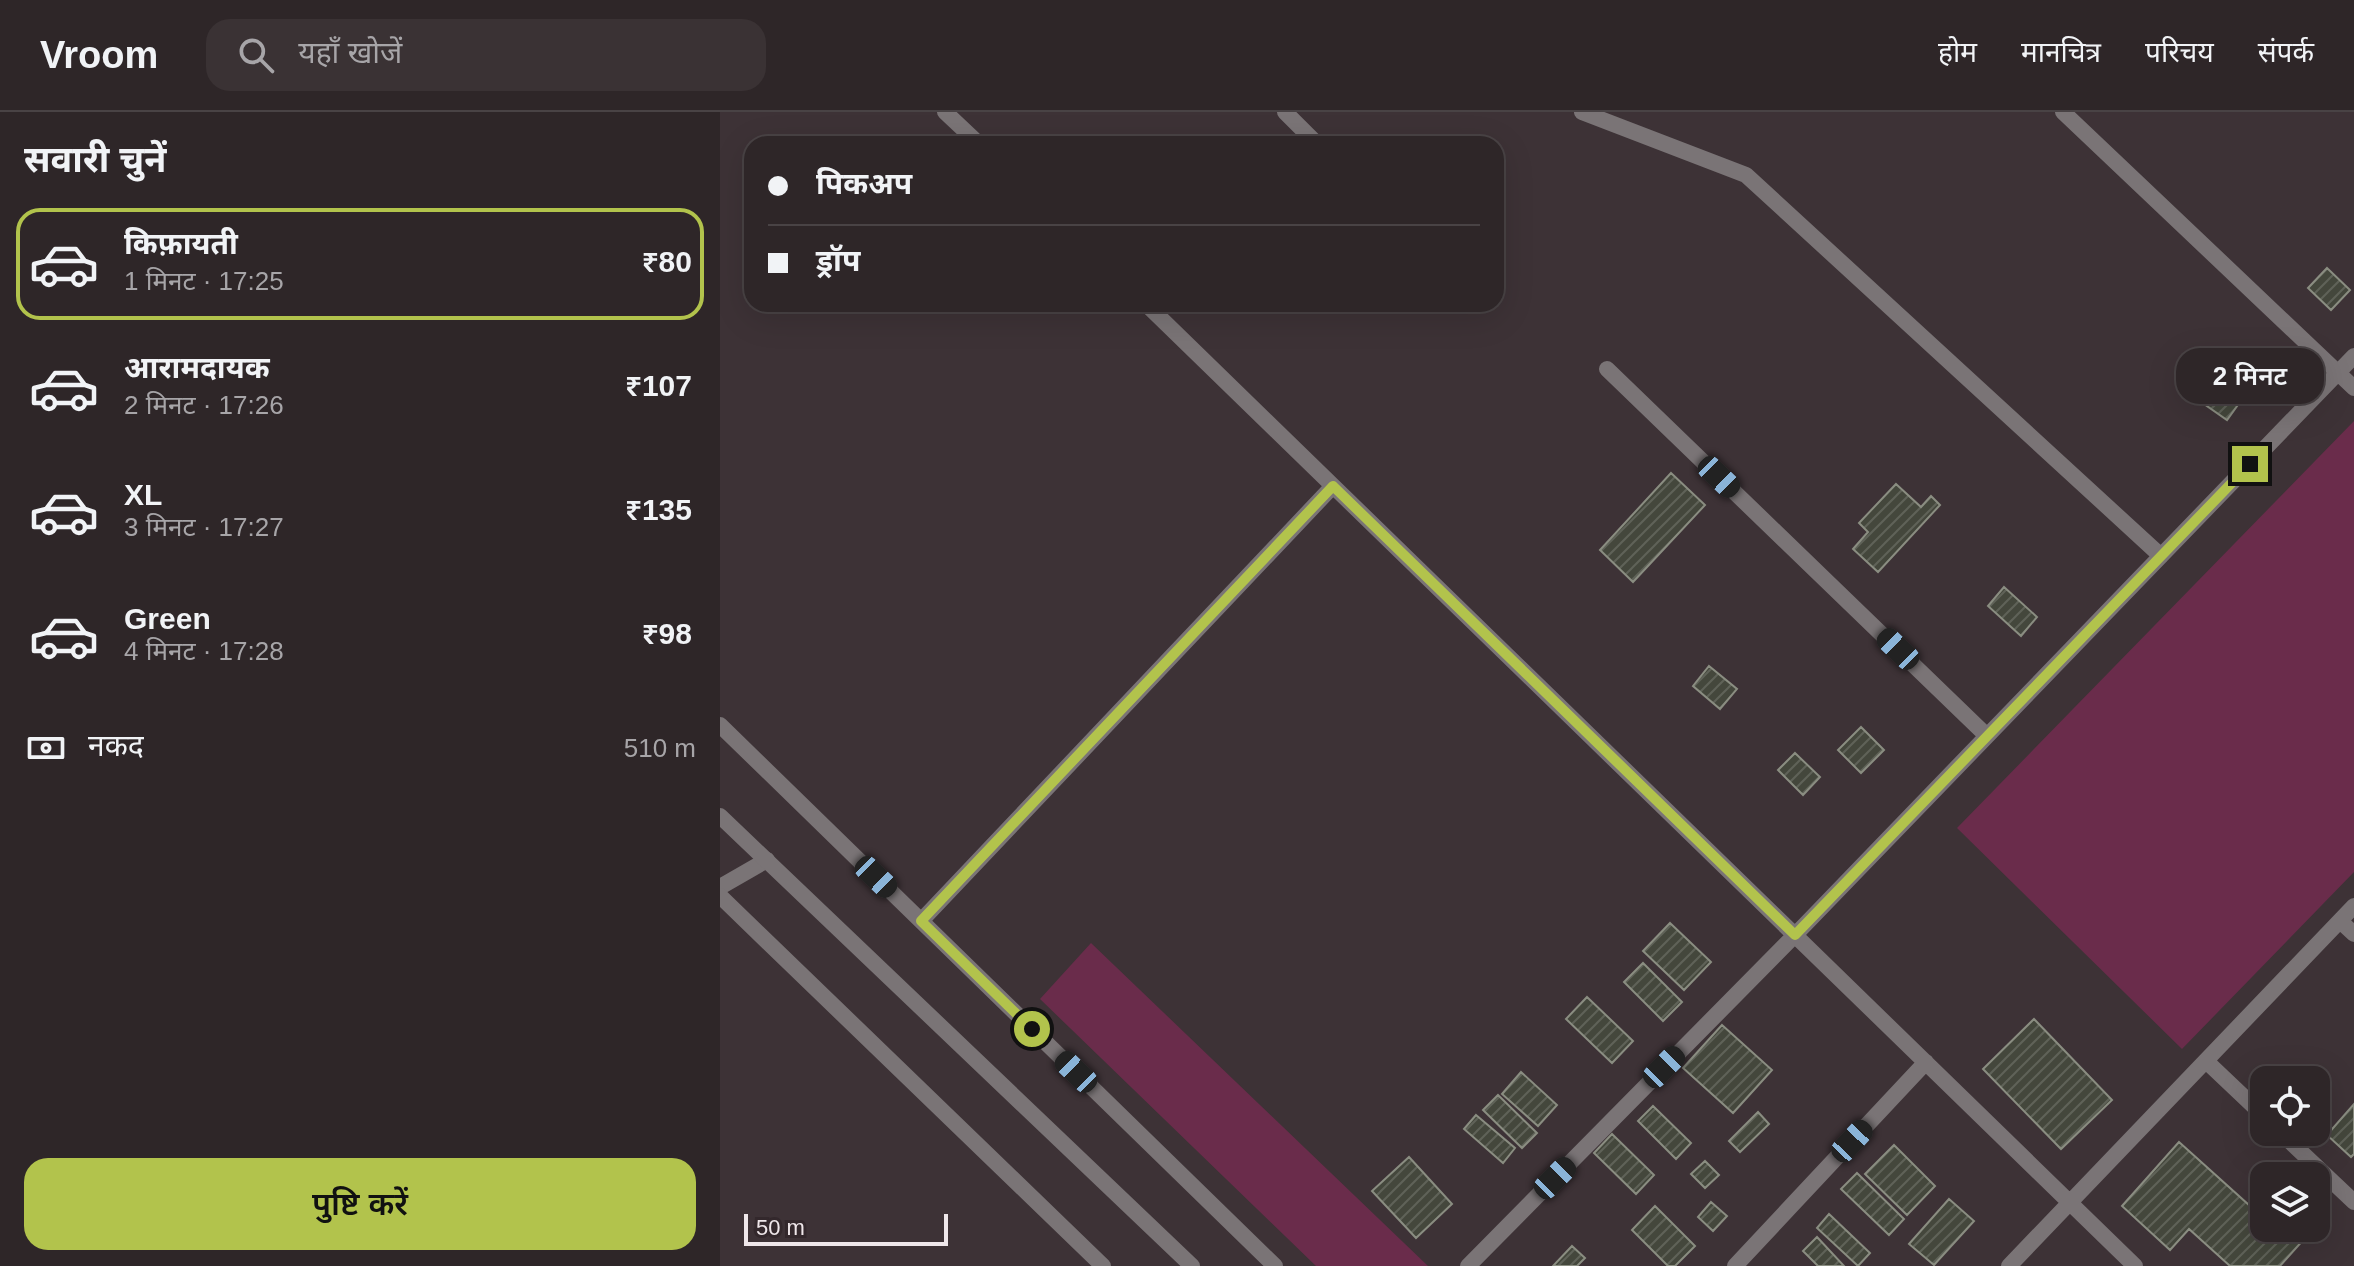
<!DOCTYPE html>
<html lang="hi">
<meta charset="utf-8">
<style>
body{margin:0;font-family:Helvetica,"Noto Sans Devanagari",sans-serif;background:#3a3234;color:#f1f3f6;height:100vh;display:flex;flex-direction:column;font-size:30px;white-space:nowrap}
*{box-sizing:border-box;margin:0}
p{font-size:26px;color:#a7a5a8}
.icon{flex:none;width:44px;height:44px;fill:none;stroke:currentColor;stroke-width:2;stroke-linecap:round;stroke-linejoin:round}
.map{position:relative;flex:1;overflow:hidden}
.sheet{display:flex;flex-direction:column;background:#2e2628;width:720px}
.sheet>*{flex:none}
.top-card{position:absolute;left:24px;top:24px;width:760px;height:176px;border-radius:24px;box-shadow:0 8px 32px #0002,0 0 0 2px #494345;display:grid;align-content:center;height:176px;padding:0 24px;background:#2e2628}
.fabs{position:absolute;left:1530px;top:954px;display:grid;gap:16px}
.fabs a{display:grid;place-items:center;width:80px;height:80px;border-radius:16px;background:#2e2628;box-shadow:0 8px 32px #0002,0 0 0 2px #494345;font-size:40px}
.scale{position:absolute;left:24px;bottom:20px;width:204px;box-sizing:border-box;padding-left:8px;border:4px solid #efe7ea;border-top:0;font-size:22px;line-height:28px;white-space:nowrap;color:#efe7ea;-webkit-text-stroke:6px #33282c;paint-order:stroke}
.end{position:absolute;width:36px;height:36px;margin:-18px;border:10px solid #b2c34c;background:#111;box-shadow:0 0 0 4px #111}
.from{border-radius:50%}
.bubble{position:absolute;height:56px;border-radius:24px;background:#2e2628;box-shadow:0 8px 32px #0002,0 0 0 2px #494345;font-size:26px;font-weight:600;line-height:56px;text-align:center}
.car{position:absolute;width:24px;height:48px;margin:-24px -12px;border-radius:10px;box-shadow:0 0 6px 2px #0007;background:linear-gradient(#222 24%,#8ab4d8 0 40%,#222 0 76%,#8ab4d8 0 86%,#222 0)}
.top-card b{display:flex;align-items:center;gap:28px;height:76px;font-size:30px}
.top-card b+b{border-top:2px solid #494345}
.top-card i{width:20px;height:20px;background:#f1f3f6}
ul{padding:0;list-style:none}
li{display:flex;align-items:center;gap:24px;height:112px;margin:0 16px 12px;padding:0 8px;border:4px solid transparent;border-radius:24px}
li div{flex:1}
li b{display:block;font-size:30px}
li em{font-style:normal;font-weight:600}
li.current{border-color:#b2c34c}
li>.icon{width:72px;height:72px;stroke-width:1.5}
h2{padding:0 24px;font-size:36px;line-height:96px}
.pay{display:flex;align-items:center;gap:20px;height:88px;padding:0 24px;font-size:30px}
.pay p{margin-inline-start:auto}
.button{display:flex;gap:16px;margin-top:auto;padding:16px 24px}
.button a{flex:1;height:92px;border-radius:24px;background:#b2c34c;color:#111;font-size:32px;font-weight:600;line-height:92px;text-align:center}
header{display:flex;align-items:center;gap:48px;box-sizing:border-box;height:112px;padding:0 40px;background:#2e2628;border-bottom:2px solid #494345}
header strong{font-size:38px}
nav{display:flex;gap:44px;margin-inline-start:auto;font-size:28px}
.search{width:560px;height:72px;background:#3a3234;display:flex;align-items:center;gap:20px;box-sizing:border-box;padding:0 28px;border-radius:24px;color:#a7a5a8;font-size:30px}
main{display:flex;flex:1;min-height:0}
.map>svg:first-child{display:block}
.green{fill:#6a2c4b}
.building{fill:url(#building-hatch);stroke:#8a8d81;stroke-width:2}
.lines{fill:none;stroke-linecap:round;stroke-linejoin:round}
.minor{stroke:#7a7476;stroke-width:16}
.tertiary{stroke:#7a7476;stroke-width:16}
.route{stroke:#b2c34c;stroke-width:10}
</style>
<header>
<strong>Vroom</strong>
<div class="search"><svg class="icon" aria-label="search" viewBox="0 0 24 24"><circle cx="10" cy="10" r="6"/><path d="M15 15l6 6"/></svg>यहाँ खोजें</div>
<nav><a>होम</a><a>मानचित्र</a><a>परिचय</a><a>संपर्क</a></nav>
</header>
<main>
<section class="sheet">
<h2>सवारी चुनें</h2>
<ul>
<li class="current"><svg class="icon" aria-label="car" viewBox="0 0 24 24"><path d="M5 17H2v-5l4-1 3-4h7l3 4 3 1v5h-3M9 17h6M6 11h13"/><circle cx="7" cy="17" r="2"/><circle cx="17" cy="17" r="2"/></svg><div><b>किफ़ायती</b><p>1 मिनट · 17:25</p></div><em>₹80</em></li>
<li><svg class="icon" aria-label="car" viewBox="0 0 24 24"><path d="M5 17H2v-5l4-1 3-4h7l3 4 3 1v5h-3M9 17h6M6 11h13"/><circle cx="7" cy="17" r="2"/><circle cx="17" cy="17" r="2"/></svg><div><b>आरामदायक</b><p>2 मिनट · 17:26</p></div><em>₹107</em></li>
<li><svg class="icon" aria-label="car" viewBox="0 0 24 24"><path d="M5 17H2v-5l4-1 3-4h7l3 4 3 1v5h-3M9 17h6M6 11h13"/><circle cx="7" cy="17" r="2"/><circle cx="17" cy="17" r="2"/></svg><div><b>XL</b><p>3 मिनट · 17:27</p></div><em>₹135</em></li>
<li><svg class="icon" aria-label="car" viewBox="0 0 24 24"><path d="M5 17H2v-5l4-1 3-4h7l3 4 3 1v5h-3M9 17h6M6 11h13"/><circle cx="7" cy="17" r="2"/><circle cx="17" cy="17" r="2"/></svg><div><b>Green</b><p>4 मिनट · 17:28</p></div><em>₹98</em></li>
</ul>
<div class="pay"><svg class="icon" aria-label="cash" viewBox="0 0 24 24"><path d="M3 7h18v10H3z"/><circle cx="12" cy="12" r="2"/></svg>नकद<p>510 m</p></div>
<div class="button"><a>पुष्टि करें</a></div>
</section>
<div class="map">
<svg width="1634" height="1154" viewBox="0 0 1634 1154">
<defs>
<pattern id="building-hatch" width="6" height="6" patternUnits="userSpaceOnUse" patternTransform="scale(2)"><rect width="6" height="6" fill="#44473c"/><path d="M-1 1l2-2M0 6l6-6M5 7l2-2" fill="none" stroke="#5f6258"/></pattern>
</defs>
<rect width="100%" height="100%" fill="#3d3236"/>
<path class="green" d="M1634,309V760L1462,937L1237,716Z
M371,831L708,1154H596L320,887Z"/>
<path class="building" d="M1607,156L1630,178L1611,198L1588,176Z
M1487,266L1520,290L1507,308L1474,285Z
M951,361L985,393L913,470L880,438Z
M1176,372L1201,395L1211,384L1220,393L1158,460L1133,437L1148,420L1139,411Z
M1284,475L1317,505L1301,524L1268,494Z
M989,554L1017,577L1000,597L973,574Z
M1141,615L1164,638L1141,661L1118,638Z
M1075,641L1100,665L1083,683L1058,658Z
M950,811L991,850L964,878L923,839Z
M923,851L962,890L943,909L904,870Z
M867,885L913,929L892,951L846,907Z
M1314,907L1392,988L1341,1037L1263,957Z
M1002,913L1052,958L1013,1001L963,956Z
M801,960L837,993L818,1014L782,982Z
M778,983L817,1021L802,1036L763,998Z
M1634,992V1042L1631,1045L1607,1023Z
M933,994L971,1031L956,1047L918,1009Z
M1038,1000L1049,1012L1020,1040L1009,1029Z
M756,1003L795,1036L783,1051L744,1017Z
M892,1022L934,1063L916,1082L874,1041Z
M1459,1030L1539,1102L1544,1097V1116H1594L1560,1154H1510L1469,1117L1450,1138L1402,1094Z
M1174,1033L1215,1074L1187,1103L1145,1062Z
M689,1045L732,1092L696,1126L652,1079Z
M985,1049L999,1063L985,1076L971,1062Z
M1137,1061L1184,1107L1169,1123L1121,1077Z
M1596,1085L1610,1098L1596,1114Z
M1229,1087L1254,1109L1214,1153L1189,1132Z
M991,1090L1007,1104L993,1119L978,1105Z
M935,1094L975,1134L955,1154H948L912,1118Z
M1109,1102L1150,1141L1138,1154L1097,1116Z
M1097,1125L1124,1154H1098L1083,1139Z
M852,1134L865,1146L857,1154H833Z"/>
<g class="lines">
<path class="minor" d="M225,0L259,32
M565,0L597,32
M862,0L1026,63L1441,444
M1343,0L1634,276
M426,192L1415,1154
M887,257L1267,624
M0,613L555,1154
M0,775L47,748
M201,809L613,374
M1620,809L1634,822
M1486,949L1544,1004
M1560,1020L1634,1090
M748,1154L1075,823L1634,244
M1015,1154L1206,950
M1289,1154L1634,794"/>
<path class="tertiary" d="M0,704L472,1154
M0,784L383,1154"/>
</g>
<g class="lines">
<path class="route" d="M312,917L201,809L613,374L1075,823L1530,352"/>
</g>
</svg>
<div class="fabs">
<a><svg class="icon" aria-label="locate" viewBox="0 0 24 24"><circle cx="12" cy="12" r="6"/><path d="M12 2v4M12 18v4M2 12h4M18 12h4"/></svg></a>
<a><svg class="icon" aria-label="layers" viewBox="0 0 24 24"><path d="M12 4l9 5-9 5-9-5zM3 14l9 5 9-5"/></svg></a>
</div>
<div class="scale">50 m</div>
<i class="end from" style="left:312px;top:917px"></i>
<i class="end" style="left:1530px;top:352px"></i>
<div class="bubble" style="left:1456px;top:236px;width:148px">2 मिनट</div>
<i class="car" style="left:999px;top:365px;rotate:134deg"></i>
<i class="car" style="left:1178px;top:537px;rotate:314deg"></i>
<i class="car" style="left:156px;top:765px;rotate:134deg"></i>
<i class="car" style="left:944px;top:955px;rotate:45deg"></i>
<i class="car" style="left:356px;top:960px;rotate:314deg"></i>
<i class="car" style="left:1132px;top:1029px;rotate:43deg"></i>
<i class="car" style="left:835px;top:1066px;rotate:45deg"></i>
<div class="top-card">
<b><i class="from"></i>पिकअप</b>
<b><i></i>ड्रॉप</b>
</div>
</div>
</main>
